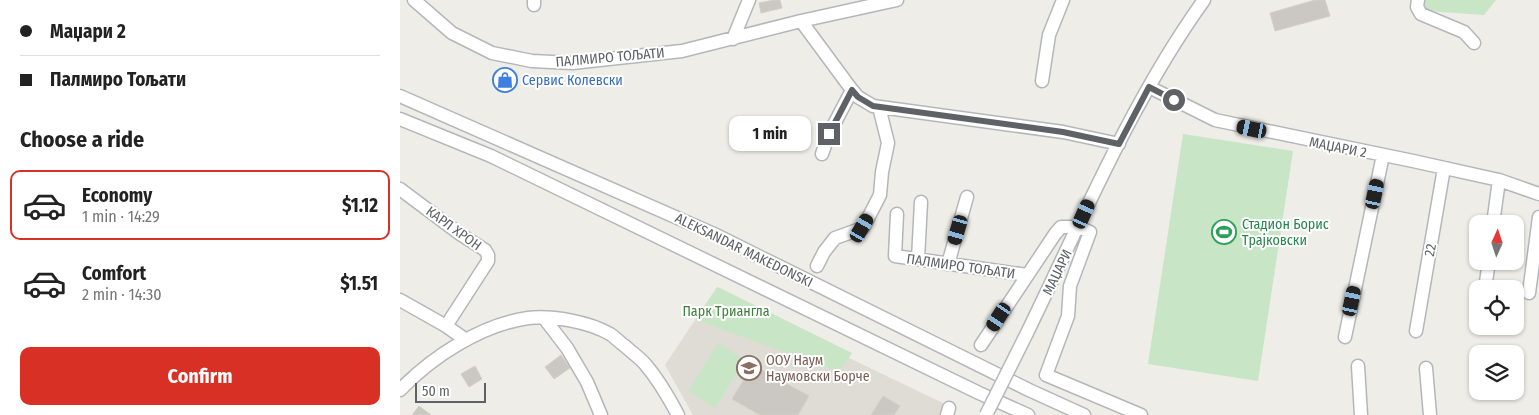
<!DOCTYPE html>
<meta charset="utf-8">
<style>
body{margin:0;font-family:"Fira Sans Condensed",sans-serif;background:#f6f6f6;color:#222;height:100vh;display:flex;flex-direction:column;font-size:19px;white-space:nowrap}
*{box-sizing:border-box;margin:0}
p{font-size:16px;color:#767676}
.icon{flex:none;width:28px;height:28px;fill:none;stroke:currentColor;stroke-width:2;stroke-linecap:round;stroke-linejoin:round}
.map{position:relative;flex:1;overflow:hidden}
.drawer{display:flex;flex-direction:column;background:#fff;width:400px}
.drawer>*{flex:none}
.guide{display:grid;align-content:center;height:110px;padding:0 20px;background:#fff}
.needle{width:32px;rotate:3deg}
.controls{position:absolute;left:1069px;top:215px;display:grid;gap:10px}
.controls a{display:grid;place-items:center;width:55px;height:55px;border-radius:10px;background:#fff;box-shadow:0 1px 4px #0004;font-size:25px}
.scale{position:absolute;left:15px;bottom:12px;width:71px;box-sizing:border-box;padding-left:5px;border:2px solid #5e6266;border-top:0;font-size:14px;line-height:18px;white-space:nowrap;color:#5e6266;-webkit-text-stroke:4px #fff;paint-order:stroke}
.end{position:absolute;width:22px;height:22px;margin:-11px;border:6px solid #5e6266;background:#fff;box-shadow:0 0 0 2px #fff}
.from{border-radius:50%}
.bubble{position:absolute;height:35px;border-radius:10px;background:#fff;box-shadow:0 1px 4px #0004;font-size:16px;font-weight:700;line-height:35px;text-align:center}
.car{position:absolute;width:15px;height:30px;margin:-15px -8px;border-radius:6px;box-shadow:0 0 4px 1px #0007;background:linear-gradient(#222 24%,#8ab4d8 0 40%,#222 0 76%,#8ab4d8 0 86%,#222 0)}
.guide b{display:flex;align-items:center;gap:18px;height:48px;font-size:19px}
.guide b+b{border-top:1px solid #e0e0e0}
.guide i{width:12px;height:12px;background:#222}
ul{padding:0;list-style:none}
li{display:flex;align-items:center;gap:15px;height:70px;margin:0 10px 8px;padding:0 10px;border:2px solid transparent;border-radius:10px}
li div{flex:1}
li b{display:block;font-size:19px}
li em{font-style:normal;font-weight:700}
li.on{border-color:#d93025}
li>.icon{width:45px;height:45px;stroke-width:1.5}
h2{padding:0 20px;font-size:22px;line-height:60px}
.cta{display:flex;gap:10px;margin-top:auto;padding:10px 20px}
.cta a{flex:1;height:58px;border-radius:10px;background:#d93025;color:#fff;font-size:20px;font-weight:700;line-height:58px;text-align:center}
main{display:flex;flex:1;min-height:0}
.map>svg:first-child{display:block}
.education{fill:#dfdcd5}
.green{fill:#c8e5c5}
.building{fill:#cbc8c4;stroke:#d4cfc6}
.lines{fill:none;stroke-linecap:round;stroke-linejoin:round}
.minor-casing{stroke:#b4b7ba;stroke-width:15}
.minor{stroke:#fff;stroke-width:12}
.minor-bridge-casing{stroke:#b4b7ba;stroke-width:15;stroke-linecap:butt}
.minor-bridge{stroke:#fff;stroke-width:12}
.route{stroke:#5e6266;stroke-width:6}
.labels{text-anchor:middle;stroke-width:4;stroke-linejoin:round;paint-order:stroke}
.street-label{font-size:14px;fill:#5e6266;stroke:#fff}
.shop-label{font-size:14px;fill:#366cbe;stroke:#fff;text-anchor:start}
.leisure-label{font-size:14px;fill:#27864d;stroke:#fff;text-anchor:start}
.park-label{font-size:14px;fill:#3c813b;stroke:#fff}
.education-label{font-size:14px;fill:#785e54;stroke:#fff;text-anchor:start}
</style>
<main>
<section class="drawer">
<div class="guide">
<b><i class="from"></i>Маџари 2</b>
<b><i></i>Палмиро Тољати</b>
</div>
<h2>Choose a ride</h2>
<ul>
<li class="on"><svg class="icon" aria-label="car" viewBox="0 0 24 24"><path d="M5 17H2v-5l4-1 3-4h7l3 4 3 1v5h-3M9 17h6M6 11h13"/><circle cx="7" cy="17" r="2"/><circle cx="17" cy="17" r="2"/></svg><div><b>Economy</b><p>1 min · 14:29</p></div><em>$1.12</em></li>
<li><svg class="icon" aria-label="car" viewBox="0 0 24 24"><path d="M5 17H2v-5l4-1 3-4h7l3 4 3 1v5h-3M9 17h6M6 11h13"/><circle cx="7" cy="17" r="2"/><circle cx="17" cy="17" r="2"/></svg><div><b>Comfort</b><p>2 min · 14:30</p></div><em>$1.51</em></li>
</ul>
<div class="cta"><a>Confirm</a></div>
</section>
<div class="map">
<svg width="1139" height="415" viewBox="0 0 1139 415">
<rect width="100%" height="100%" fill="#efede7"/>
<path class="education" d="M295,320L440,371L449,358L545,404L542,415H293L265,365Z"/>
<path class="green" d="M1016,0H1096L1084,15L1014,10Z
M783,134L893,151L858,381L748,364Z
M317,287L320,288L452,353L440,372L295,320Z
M318,343L345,360L315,408L288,391Z"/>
<path class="building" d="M374,0H380L382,8L361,13L359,3Z
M915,0H925L930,16L875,31L870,13Z
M161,355L170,368L154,379L145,367Z
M353,365L409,396L398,415H360L332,399Z
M75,366L82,379L69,387L61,374Z
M483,396L500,406L494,415H471Z
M19,406L31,415H12Z"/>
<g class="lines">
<defs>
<path id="minor" d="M14,0L52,33L92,53L132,61L172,63L282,51L401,21L497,0
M1018,0L1017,7L1021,14L1064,32L1074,43
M134,5V0
M401,21L452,90L458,97L473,106L663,132L719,144
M333,39L349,0
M642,81L649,35L663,0
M749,87L815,120L1013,161L1099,180L1139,194
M0,96L314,234L629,390L684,415
M0,119L91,156L579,393L628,415
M422,154L429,134L452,90
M0,189L60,234L85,250L88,255V261L46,326
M497,214L495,256L627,275
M1093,224L1099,180
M518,259L521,202
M548,264L567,197
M417,266L424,252L435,238L463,228L480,195L482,172L488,143L479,107
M1085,289L1089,261
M1129,293L1139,217
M0,300L46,326L66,340
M144,318L167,348L187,382L201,415
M1016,331L1044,168
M627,333C681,222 732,100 804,0
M945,337L983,155
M581,345L655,234L661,227H678L690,232L670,286L668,316L646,375L741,415
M958,366L961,415
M1026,368L1030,415
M0,390C33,356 81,325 128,318C152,315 189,322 210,334C215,337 220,343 225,346C231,352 239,357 245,364C258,379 269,398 278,415
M547,415L549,408"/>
</defs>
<use href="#minor" class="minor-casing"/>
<use href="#minor" class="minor"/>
<defs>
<path id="minor-bridge" d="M586,415L627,333"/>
</defs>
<use href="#minor-bridge" class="minor-bridge-casing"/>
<use href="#minor-bridge" class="minor-bridge"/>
</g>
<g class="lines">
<path class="route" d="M429,134L452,90L458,97L473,106L663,132L719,144L749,87L774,100"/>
</g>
<defs>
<symbol id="shop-ring" viewBox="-11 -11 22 22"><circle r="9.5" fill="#fff" stroke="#3f7fe0" stroke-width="1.5"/><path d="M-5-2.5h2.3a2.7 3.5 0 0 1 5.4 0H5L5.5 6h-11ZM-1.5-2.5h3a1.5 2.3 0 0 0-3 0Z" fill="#3f7fe0"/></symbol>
<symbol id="stadium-ring" viewBox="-11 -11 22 22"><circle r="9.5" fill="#fff" stroke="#2e9e5b" stroke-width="1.5"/><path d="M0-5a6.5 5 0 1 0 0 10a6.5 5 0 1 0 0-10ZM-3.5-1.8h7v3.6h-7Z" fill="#2e9e5b"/></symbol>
<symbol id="school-ring" viewBox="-11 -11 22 22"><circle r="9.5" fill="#fff" stroke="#8d6e63" stroke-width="1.5"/><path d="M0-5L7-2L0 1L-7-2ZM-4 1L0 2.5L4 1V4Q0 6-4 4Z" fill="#8d6e63"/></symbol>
</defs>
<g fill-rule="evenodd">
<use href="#shop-ring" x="91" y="66" width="28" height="28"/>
<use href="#stadium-ring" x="810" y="218" width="28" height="28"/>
<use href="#school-ring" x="335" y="354" width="28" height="28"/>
</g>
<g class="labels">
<g class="street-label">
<text transform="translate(210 57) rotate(-5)" y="5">ПАЛМИРО ТОЉАТИ</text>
<text transform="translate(938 147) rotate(11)" y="5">МАЏАРИ 2</text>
<text transform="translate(54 228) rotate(36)" y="5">КАРЛ ХРОН</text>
<text transform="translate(344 250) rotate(26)" y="5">ALEKSANDAR MAKEDONSKI</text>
<text transform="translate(1030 250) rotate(-80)" y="5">22</text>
<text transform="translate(561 266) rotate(8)" y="5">ПАЛМИРО ТОЉАТИ</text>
<text transform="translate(657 272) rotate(-64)" y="5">МАЏАРИ</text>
</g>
<g class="shop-label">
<text x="122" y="85">Сервис Колевски</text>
</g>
<g class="leisure-label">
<text x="842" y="229">Стадион Борис<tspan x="842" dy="16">Трајковски</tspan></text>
</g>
<g class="park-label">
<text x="326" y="316">Парк Триангла</text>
</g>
<g class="education-label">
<text x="366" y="365">ООУ Наум<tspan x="366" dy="16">Наумовски Борче</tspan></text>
</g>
</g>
</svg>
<div class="controls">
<a><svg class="needle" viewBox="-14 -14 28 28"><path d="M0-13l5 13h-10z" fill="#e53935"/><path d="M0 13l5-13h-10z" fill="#767676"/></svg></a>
<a><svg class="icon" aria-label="locate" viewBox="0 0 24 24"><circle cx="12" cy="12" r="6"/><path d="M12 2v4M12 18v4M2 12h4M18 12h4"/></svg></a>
<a><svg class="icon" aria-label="layers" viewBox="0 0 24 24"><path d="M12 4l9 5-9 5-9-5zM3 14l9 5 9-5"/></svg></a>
</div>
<div class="scale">50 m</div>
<i class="end from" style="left:774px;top:100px"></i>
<i class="end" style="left:429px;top:134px"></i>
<div class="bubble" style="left:329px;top:116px;width:82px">1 min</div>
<i class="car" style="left:852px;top:129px;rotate:282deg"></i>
<i class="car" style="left:975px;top:194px;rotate:12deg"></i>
<i class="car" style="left:684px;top:214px;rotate:24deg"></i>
<i class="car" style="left:462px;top:228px;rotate:30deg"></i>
<i class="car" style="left:558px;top:230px;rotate:196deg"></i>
<i class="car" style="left:952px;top:301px;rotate:12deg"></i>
<i class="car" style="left:599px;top:317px;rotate:213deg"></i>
</div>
</main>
